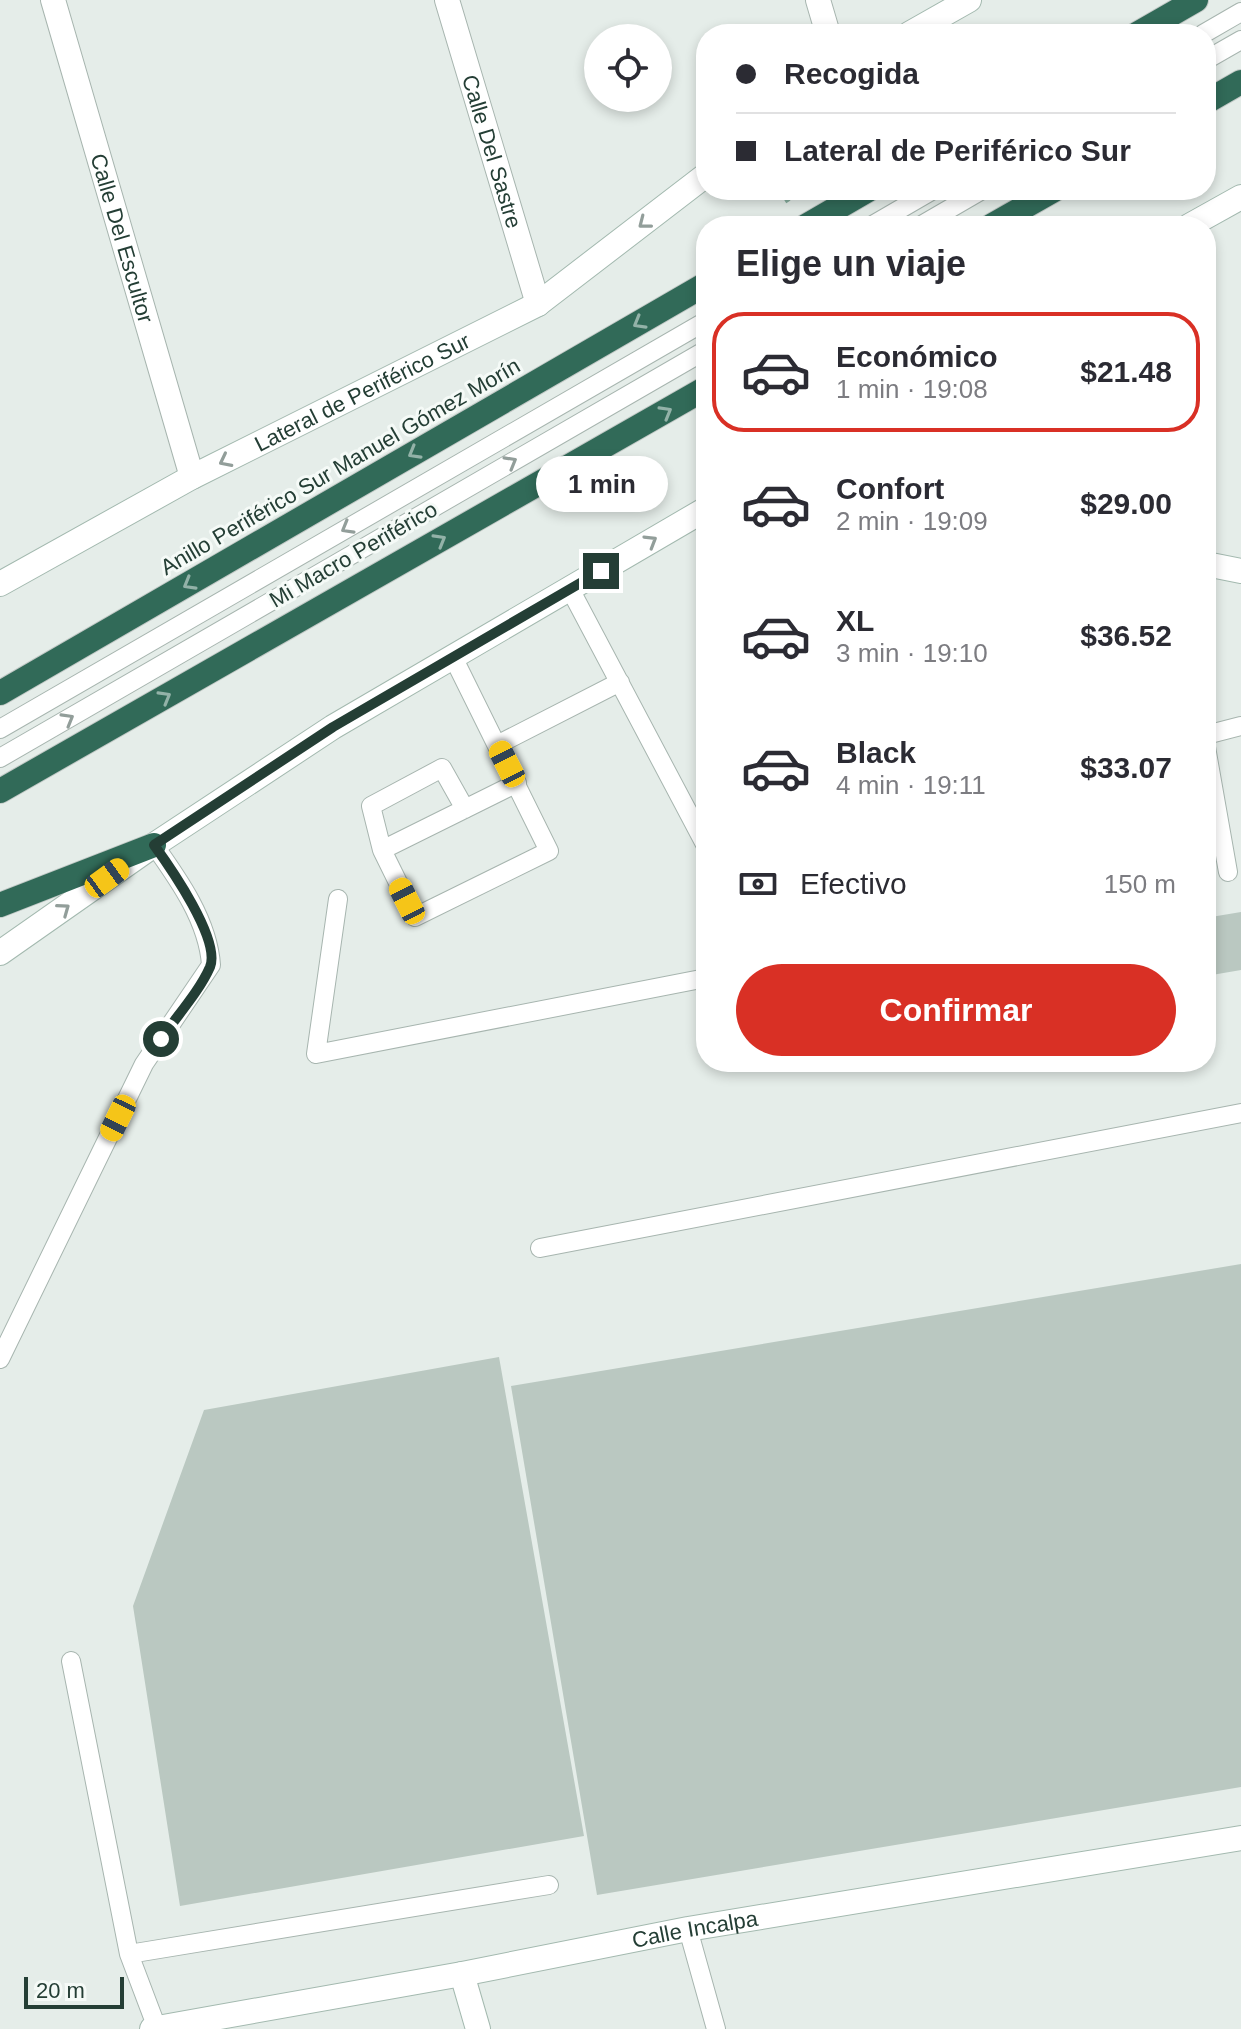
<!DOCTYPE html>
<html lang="es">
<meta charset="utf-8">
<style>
body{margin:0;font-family:Arial,sans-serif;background:#f2f2f3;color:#2b2b33;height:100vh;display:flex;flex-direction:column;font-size:30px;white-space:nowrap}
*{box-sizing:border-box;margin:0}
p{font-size:26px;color:#7c7c81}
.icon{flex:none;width:44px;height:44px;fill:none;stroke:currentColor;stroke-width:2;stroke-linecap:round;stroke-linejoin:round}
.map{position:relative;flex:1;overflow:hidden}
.side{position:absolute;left:696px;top:216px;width:520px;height:856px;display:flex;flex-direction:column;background:#fff;border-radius:32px;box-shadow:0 4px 12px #0003}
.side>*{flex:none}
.top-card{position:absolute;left:696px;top:24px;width:520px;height:176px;border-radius:32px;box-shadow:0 4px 12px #0003;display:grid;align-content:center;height:176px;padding:0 40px;background:#fff}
.buttons{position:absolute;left:584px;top:24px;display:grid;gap:16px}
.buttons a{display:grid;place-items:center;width:88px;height:88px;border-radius:50%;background:#fff;box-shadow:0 4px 12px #0003;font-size:40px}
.scale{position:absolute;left:24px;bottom:20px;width:100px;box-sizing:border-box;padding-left:8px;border:4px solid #243e35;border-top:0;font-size:22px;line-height:28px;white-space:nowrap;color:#243e35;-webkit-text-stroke:6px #f5faf7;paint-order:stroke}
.end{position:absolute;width:36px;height:36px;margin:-18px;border:10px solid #243e35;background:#fff;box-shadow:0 0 0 4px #fff}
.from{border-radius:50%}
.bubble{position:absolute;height:56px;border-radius:28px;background:#fff;box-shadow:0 4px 12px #0003;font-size:26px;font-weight:600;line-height:56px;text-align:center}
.car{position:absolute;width:24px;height:48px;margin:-24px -12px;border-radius:10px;box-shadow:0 0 6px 2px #0007;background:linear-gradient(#f5c518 24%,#345 0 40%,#f5c518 0 76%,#345 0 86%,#f5c518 0)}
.top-card b{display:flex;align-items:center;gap:28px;height:76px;font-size:30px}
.top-card b+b{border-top:2px solid #e1e1e2}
.top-card i{width:20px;height:20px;background:#2b2b33}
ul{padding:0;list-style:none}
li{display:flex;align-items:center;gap:24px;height:120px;margin:0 16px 12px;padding:0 24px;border:4px solid transparent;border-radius:32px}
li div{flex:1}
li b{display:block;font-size:30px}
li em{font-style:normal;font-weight:600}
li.current{border-color:#d93025}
li>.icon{width:72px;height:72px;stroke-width:1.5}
h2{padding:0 40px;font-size:36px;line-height:96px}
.pay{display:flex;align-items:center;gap:20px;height:88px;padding:0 40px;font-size:30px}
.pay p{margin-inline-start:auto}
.primary-button{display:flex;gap:16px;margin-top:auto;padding:16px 40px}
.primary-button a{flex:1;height:92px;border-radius:48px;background:#d93025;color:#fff;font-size:32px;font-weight:600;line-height:92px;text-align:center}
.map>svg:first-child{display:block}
.building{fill:#bac8c1}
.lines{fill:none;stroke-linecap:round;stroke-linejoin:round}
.lane-casing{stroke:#a7b5af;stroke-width:20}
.street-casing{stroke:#a7b5af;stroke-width:26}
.secondary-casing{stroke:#a3b9af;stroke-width:26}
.highway-casing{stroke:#c2c9c6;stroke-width:26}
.path{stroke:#87af9e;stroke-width:5;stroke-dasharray:4 6;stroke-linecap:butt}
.lane{stroke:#fff;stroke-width:18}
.street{stroke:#fff;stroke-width:24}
.secondary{stroke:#fff;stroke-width:24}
.highway{stroke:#316a58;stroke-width:24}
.oneway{stroke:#929e9a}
.oneway2{stroke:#93b2a8}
.route{stroke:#243e35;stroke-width:10}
.labels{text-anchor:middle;stroke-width:6;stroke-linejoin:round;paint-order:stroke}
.street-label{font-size:22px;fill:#243e35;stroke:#f5faf7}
</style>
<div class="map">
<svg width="1241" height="2029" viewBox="0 0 1241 2029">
<rect width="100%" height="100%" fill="#e5ede9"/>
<path class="building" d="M1206,899L1211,917L1241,912V970L1206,976Z
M1241,1264V1787L597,1895L511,1386Z
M499,1357L584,1836L180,1906L133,1606L204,1410Z"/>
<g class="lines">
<defs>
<path id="lane" d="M1203,34L1241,12
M1206,60L1241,40
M871,226L933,190
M920,226L982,190
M570,589L706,846
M453,657L549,851L415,917L382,850L517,783
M0,729L706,321
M1206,735L1241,726
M497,745L620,682
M1206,747L1228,872
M0,758L706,350
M382,850L371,806L442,768L465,809
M338,899L316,1054L706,978
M540,1248L1241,1113
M0,1359L144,1064L211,965C208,921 179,880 154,845
M71,1661L129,1954L157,2028
M688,1929L716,2029
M129,1954L549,1885"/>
<g id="street">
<path id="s1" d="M53,0L192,477"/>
<path id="s2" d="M447,0L538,304"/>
<path d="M818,0L828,34"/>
</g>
<g id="secondary">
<path d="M909,34L969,0"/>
<path d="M1189,226L1241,197"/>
<path d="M1206,564L1241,571"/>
<path id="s3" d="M0,584L192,477L538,304L706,175"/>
<path d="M0,953L154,845L333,727L706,509"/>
<path d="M462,1974L478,2029"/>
<path id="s4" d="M152,2029L462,1974L688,1929L1241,1838"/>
</g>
<path id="highway" d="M1137,34L1196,0
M1206,102L1241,82
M806,226L868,190
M991,226L1054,190
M0,693L706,284
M0,791L706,388
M0,905L154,845"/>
</defs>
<use href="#lane" class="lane-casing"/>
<use href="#street" class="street-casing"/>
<use href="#secondary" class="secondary-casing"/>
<use href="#highway" class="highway-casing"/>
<path class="path" d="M769,190H770
M781,190L789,203"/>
<use href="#lane" class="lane"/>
<use href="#street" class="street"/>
<use href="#secondary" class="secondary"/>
<use href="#highway" class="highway"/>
</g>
<defs><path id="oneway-chevron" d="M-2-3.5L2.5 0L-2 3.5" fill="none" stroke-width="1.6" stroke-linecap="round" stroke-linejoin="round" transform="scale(2)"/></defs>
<g class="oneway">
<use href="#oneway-chevron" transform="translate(644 223) rotate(142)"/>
<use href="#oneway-chevron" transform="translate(225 461) rotate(153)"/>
<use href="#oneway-chevron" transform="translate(511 462) rotate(-30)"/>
<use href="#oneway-chevron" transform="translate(347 528) rotate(150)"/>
<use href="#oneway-chevron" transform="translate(651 541) rotate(-31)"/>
<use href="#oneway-chevron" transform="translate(68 719) rotate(-30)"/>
<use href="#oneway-chevron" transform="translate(64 909) rotate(-36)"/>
</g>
<g class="oneway2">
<use href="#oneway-chevron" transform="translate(639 323) rotate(150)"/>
<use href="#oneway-chevron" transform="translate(666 412) rotate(-30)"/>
<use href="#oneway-chevron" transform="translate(414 453) rotate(150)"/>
<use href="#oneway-chevron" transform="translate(440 540) rotate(-30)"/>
<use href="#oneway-chevron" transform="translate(189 584) rotate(150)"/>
<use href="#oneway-chevron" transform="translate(165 697) rotate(-30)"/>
</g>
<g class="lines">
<path class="route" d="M161,1039C176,1017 199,992 210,967C221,940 170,867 154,845L333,727L601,571"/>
</g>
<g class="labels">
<g class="street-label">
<text dy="8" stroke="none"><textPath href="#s2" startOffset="158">Calle Del Sastre</textPath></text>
<text dy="8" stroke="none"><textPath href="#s1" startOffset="248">Calle Del Escultor</textPath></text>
<text dy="8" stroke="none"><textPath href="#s3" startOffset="410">Lateral de Periférico Sur</textPath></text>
<text transform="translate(340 466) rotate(-30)" y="8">Anillo Periférico Sur Manuel Gómez Morín</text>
<text transform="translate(353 554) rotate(-30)" y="8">Mi Macro Periférico</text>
<text dy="8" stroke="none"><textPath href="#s4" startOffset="552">Calle Incalpa</textPath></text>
</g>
</g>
</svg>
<div class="buttons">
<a><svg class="icon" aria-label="locate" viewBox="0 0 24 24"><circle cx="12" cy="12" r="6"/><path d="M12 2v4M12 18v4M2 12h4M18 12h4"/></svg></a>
</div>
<div class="scale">20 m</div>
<i class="end from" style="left:161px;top:1039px"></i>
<i class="end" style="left:601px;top:571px"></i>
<div class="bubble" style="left:536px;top:456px;width:132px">1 min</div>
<i class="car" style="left:507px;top:764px;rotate:333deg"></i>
<i class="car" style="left:107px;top:878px;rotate:54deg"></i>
<i class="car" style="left:407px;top:901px;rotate:333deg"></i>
<i class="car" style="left:118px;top:1118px;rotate:206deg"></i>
<div class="top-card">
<b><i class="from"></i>Recogida</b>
<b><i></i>Lateral de Periférico Sur</b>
</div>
<section class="side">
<h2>Elige un viaje</h2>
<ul>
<li class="current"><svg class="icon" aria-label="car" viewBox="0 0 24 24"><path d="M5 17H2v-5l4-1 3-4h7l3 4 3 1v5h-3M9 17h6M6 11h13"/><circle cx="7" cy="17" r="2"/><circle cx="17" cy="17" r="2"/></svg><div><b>Económico</b><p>1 min · 19:08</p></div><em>$21.48</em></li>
<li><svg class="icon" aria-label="car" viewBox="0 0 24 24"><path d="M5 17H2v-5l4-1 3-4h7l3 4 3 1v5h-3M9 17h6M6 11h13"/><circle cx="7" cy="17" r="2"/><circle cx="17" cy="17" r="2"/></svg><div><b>Confort</b><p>2 min · 19:09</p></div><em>$29.00</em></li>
<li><svg class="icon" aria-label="car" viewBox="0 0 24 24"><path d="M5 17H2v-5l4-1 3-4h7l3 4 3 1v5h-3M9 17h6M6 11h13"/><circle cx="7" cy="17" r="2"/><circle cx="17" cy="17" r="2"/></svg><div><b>XL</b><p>3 min · 19:10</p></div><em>$36.52</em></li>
<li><svg class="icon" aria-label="car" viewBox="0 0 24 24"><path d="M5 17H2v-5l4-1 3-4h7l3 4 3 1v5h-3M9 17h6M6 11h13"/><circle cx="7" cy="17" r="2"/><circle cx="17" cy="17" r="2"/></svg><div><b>Black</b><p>4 min · 19:11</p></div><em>$33.07</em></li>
</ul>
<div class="pay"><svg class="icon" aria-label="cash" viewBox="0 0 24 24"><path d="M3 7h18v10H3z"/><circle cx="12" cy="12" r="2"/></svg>Efectivo<p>150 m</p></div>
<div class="primary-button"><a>Confirmar</a></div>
</section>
</div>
